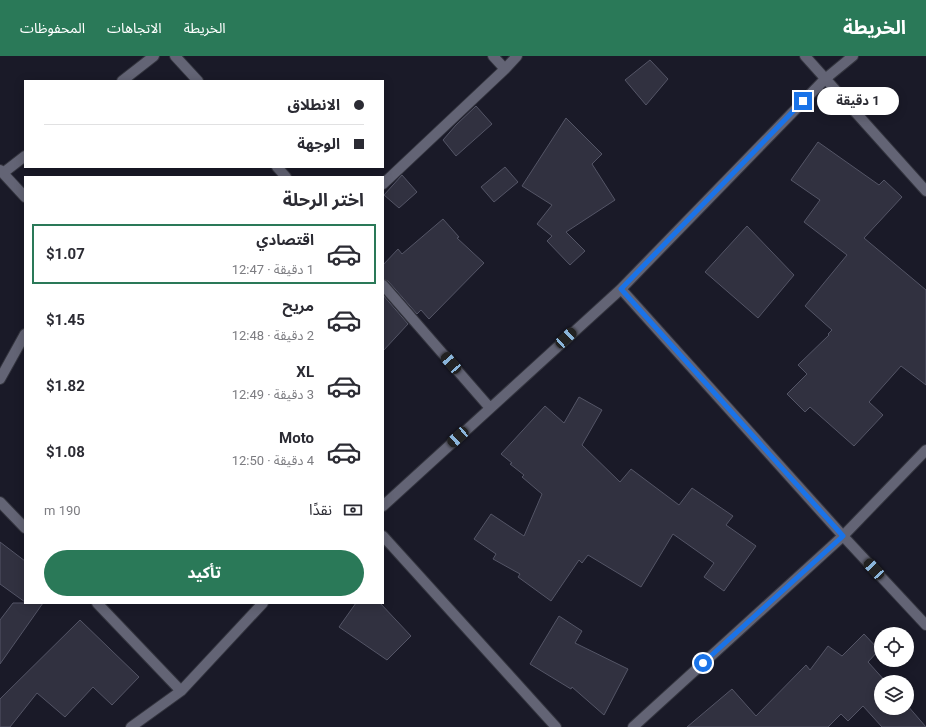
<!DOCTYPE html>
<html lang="ar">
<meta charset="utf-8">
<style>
body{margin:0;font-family:Roboto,"Noto Sans Arabic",sans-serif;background:#f2f2f3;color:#2b2b33;direction:rtl;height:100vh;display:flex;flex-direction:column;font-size:15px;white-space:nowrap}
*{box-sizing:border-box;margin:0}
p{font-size:13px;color:#7c7c81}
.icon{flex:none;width:22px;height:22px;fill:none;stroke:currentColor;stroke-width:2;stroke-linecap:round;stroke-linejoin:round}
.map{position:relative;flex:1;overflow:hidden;direction:ltr}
.side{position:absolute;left:24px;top:120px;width:360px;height:428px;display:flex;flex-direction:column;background:#fff;border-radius:0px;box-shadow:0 2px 10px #0003;direction:rtl}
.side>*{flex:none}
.top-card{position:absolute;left:24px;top:24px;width:360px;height:88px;border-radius:0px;box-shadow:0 2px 10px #0003;direction:rtl;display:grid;align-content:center;height:88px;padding:0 20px;background:#fff}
.tools{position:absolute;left:874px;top:571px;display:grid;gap:8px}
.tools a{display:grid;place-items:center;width:40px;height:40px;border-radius:50%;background:#fff;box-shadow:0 2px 10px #0003;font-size:20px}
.end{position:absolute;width:18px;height:18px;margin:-9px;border:5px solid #1a73e8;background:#fff;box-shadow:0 0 0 2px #fff}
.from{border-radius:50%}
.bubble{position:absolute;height:28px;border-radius:14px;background:#fff;box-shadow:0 2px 10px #0003;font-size:13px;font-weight:700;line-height:28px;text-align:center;direction:rtl}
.car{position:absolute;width:12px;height:24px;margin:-12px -6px;border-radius:5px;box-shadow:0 0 3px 1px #0007;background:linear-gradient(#222 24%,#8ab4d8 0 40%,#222 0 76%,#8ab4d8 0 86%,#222 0)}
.top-card b{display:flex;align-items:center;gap:14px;height:38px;font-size:15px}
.top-card b+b{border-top:1px solid #e1e1e2}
.top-card i{width:10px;height:10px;background:#2b2b33}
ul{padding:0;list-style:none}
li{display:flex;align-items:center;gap:12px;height:60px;margin:0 8px 6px;padding:0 12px;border:2px solid transparent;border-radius:0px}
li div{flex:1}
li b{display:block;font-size:15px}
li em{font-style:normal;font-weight:700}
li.active{border-color:#2a7958}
li>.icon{width:36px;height:36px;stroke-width:1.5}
h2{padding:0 20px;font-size:18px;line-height:48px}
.pay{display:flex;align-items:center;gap:10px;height:44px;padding:0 20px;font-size:15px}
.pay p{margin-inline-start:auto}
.cta{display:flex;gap:8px;margin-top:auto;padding:8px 20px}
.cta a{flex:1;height:46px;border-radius:24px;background:#2a7958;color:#fff;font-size:16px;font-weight:700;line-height:46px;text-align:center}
header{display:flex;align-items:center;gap:24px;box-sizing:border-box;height:56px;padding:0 20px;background:#2a7958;color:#fff}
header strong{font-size:19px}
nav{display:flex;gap:22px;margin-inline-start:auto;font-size:14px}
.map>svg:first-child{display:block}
.building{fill:#313140;stroke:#545566}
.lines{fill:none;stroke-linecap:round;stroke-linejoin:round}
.minor-casing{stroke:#33343e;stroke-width:12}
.minor{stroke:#636475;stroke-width:10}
.route{stroke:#1a73e8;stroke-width:5}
</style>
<header>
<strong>الخريطة</strong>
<nav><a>الخريطة</a><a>الاتجاهات</a><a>المحفوظات</a></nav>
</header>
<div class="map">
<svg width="926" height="671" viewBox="0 0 926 671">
<rect width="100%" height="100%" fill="#1a1a28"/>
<path class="building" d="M650,4L668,23L646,49L625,24Z
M476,50L492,68L456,100L443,84L456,69Z
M566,62L602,98L592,108L615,144L566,176L585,195L570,209L547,185L552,180L537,168L552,149L522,130Z
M818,86L879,129L884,124L902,141L864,182L926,234V329L901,310L869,346L883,359L854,390L810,351L805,356L787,338L807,318L798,309L829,279L828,278L832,274L805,250L847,199L804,166L820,144L791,124Z
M505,111L518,126L494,146L481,131Z
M402,119L417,136L399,152L384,139Z
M443,163L459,181L457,182L484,207L429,263L421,254L417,258L388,225L383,223V209L398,193L402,198Z
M747,170L794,219L758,262L705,216Z
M383,239L408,268L383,295Z
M579,341L602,354L582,389L620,426L631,413L679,449L692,432L733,460L726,469L756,490L724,535L704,521L714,507L673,478L641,531L588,499L582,507L579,504L551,545L518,521L520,518L493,503L496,498L474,483L491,458L524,480L542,438L522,421L524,419L510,408L512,407L501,398L545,350L564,367Z
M0,486L25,505V546L0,528Z
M13,547H43L0,608V564Z
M356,547H380L411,580L387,604L339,571Z
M559,560L582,575L575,587L628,613L604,659L572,631L571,633L530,608Z
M80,564L139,621L112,649L93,631L65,661L37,637L10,671H0V643Z
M864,578L879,594L868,606L886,626H881V652H907V649L926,671H882L863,650L848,665L841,658L828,671H687L732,633L756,660L806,609L810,614L828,590L842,600Z"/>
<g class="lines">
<defs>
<path id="minor" d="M175,0L198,25
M493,0L505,13
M805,0L926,135
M122,25L154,0
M277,111L286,121
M0,114L25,141
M3,117L25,100
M383,128L505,13L517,0
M383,229L490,352
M621,233L843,480L926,569
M0,323L25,278
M0,446L25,472
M383,450L621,233L825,23L853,0
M383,480L556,671
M97,547L181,635
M131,671L181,635L263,547
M633,671L843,480L926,394"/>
</defs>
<use href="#minor" class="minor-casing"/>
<use href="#minor" class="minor"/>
</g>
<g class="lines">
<path class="route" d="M703,607L843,480L621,233L803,45"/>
</g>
</svg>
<div class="tools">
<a><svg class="icon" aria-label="locate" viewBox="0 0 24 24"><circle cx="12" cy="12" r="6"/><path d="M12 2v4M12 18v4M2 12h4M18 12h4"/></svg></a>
<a><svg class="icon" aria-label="layers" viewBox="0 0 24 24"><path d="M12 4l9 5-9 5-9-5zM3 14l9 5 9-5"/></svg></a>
</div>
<i class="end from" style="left:703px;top:607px"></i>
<i class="end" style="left:803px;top:45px"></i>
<div class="bubble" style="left:817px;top:31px;width:82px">1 دقيقة</div>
<i class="car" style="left:566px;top:282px;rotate:47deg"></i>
<i class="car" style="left:451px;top:307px;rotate:319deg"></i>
<i class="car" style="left:458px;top:381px;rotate:228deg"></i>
<i class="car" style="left:874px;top:513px;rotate:317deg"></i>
<div class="top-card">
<b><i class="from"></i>الانطلاق</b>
<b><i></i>الوجهة</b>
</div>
<section class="side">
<h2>اختر الرحلة</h2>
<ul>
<li class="active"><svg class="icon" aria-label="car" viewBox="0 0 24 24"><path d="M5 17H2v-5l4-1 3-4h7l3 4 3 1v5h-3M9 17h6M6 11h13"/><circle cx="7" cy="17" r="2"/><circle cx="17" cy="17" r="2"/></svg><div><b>اقتصادي</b><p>1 دقيقة · 12:47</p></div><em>$1.07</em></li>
<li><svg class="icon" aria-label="car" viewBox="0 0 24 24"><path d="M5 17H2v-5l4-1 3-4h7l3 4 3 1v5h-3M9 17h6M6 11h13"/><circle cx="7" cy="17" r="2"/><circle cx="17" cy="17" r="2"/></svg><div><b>مريح</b><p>2 دقيقة · 12:48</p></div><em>$1.45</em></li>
<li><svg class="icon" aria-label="car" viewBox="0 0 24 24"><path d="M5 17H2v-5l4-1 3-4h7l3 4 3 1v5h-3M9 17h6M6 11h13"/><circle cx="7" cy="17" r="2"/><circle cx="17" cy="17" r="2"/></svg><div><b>XL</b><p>3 دقيقة · 12:49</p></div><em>$1.82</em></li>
<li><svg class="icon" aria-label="car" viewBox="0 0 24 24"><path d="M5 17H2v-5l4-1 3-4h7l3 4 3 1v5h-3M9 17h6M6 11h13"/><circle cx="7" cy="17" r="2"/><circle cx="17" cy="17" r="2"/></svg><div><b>Moto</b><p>4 دقيقة · 12:50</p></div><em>$1.08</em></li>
</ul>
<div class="pay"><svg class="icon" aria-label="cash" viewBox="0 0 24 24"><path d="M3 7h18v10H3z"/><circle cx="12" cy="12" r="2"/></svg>نقدًا<p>190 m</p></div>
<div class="cta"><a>تأكيد</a></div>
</section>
</div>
